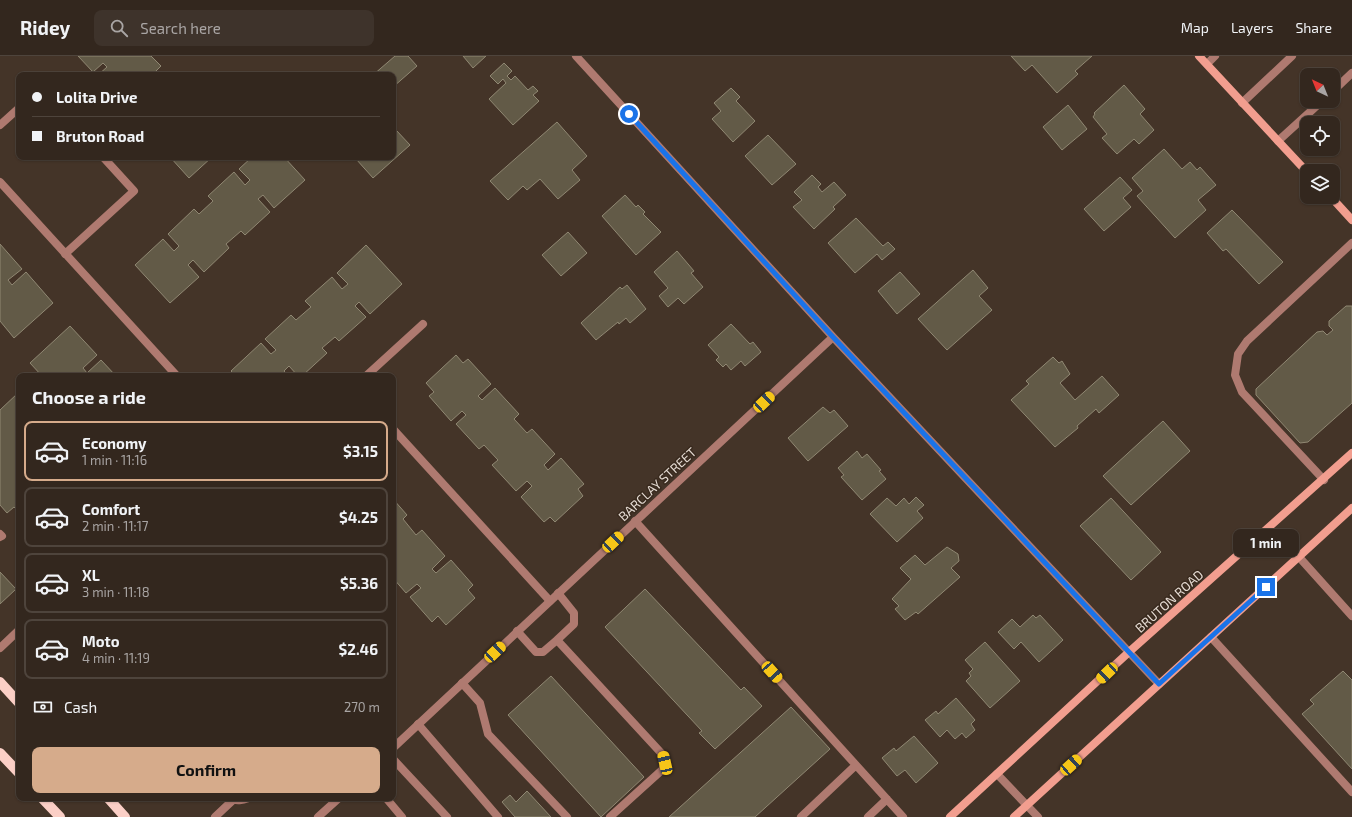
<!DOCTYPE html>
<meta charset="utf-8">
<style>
body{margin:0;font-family:"Exo 2",sans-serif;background:#3e332b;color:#f1f3f6;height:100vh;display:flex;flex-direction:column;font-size:15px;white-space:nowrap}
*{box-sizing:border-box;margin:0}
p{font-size:13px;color:#a9a5a4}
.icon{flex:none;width:22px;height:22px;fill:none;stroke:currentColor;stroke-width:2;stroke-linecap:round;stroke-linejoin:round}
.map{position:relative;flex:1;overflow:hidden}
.drawer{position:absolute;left:16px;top:317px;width:380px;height:428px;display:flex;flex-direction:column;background:#33271e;border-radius:8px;box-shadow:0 1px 3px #0004,0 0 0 1px #4e443c}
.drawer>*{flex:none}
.top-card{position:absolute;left:16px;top:16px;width:380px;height:88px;border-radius:8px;box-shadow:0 1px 3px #0004,0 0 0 1px #4e443c;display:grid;align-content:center;height:88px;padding:0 16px;background:#33271e}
.needle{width:26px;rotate:317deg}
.tools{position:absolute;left:1300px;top:12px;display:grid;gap:8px}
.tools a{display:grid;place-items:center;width:40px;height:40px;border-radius:8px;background:#33271e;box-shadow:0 1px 3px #0004,0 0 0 1px #4e443c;font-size:20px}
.end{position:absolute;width:18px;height:18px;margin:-9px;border:5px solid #1a73e8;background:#fff;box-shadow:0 0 0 2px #fff}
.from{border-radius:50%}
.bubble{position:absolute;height:28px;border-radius:8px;background:#33271e;box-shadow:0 1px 3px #0004,0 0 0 1px #4e443c;font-size:13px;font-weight:700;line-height:28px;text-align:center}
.car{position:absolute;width:12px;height:24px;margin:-12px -6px;border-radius:5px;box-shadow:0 0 3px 1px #0007;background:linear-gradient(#f5c518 24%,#345 0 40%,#f5c518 0 76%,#345 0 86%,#f5c518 0)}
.top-card b{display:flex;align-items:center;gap:14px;height:38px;font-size:15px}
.top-card b+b{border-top:1px solid #4e443c}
.top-card i{width:10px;height:10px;background:#f1f3f6}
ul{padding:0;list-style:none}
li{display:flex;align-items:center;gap:12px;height:60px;margin:0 8px 6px;padding:0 8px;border:2px solid #4e443c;border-radius:8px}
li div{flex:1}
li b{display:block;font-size:15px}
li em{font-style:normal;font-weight:700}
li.current{border-color:#d6ab8b}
li>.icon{width:36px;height:36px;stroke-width:1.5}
h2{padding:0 16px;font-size:18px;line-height:48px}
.pay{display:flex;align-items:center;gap:10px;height:44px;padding:0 16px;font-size:15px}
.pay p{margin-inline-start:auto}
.primary-button{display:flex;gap:8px;margin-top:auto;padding:8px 16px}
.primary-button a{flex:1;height:46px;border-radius:8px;background:#d6ab8b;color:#111;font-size:16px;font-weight:700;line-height:46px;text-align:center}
header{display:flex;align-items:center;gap:24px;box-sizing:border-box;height:56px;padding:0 20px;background:#33271e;border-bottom:1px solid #4e443c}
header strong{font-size:19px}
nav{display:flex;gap:22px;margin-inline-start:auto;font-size:14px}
.search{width:280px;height:36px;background:#3e332b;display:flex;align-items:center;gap:10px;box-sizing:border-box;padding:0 14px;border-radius:8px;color:#a9a5a4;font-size:15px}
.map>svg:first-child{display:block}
.building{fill:#625a47;stroke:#908873}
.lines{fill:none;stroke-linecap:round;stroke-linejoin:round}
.lane{stroke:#af7a70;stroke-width:8}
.street{stroke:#af7a70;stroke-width:8}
.secondary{stroke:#f29e8f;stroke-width:8}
.primary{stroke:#fbcfc6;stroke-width:10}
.route{stroke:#1a73e8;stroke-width:5}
.labels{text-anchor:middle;stroke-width:3;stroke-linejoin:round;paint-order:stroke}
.street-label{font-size:13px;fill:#e6dcd4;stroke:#392a1e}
</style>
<header>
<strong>Ridey</strong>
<div class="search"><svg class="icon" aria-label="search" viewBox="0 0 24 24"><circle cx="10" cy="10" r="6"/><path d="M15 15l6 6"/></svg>Search here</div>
<nav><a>Map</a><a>Layers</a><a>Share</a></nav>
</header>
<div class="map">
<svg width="1352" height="761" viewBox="0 0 1352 761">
<rect width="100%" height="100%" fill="#443428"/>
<path class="building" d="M78,0H151L161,10L156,15L159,19H98L107,11L103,7L93,16Z
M395,0H408L417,10L393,31V19H373Z
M463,0H486L473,12Z
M1011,0H1092L1075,15L1078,18L1057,37L1032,9L1025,15Z
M504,7L512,15L507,20L511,24L515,20L528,34L533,30L538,35L533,39L539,45L513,69L489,43L506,27L503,23L498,28L490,20Z
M1124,29L1145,53L1140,58L1154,74L1139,88L1134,83L1117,98L1102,82L1107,78L1093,61L1095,58L1094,57Z
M731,32L740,41L736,45L755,65L733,86L712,63L721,55L714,47Z
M1068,49L1087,73L1062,94L1043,71Z
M557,66L587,100L572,114L580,124L558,143L540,123L527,134L523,130L508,144L490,125Z
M396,74L410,89L373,122L356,103L358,101H393V77Z
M768,79L796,108L772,129L745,100Z
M1164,93L1182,113L1190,106L1197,114L1200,111L1216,129L1198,144L1206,154L1175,182L1137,140L1143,135L1132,122Z
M170,101H212L189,122Z
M252,101H284L305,124L274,152L263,139L258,143L270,156L245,179L241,175L226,188L229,192L204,216L193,204L188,209L199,221L170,247L135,209L163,183L174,195L179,190L168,178L194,153L199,158L213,145L208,140L234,116L245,129L250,124L239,113Z
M812,119L821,128L818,131L822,136L834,126L846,139L833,151L835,153L814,173L793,151L802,144L794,136Z
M1120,121L1132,134L1123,142L1131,151L1104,175L1084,153Z
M625,139L636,151L638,149L645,156L643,158L661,176L636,199L602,160Z
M1232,154L1283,206L1259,228L1226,193L1223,195L1207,177Z
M856,162L883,190L888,186L895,193L882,204L877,198L855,217L828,187Z
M568,176L587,197L561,220L542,199Z
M0,188L22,213L8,224L12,229L26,216L53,247L14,282L0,265Z
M366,189L402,228L370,258L359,246L355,250L366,261L339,285L335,281L322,292L327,297L302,320H298L289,310L284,315L289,320H236L231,315L261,287L271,298L276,294L265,283L291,259L296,264L311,251L305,245L332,221L342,233L348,228L337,217Z
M677,195L694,215L691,217L703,231L684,248L678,242L668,251L659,240L668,232L654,216Z
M973,214L988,232L979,240L992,254L947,294L918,263Z
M900,216L920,238L897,258L878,235Z
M627,229L646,253L630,267L626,262L619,268L618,266L596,284L581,267L620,231L622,233Z
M1346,250H1352V347L1308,386L1300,387L1256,339V333L1317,276L1323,275L1327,279L1333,274L1329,270V265Z
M731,268L750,288L753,286L761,296L745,310L741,305L731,314L726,308L723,311L716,304L719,301L708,289Z
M70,270L97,299L83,312L87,317L101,304L116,320H42L30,307Z
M456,299L463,307L468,303L491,328L478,340L482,344L495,332L519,358L514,363L527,377L532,373L555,398L544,409L548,414L561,402L584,428L578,433L583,440L555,466L550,461L544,466L521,441L532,430L527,425L516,435L492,409L498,404L484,389L479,393L456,368L466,359L462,355L451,365L429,340L434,336L426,327Z
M1053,301L1059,307L1062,305L1070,318L1060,327L1075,344L1102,320L1119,339L1099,357L1096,353L1077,370L1078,372L1055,391L1011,344L1029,328L1026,325Z
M18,337L19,383L17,385L19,387V456L14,451L7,457L0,449V354Z
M823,351L830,357L834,354L848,370L808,405L788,382Z
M1163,365L1190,395L1131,449L1103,420Z
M857,395L862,402L867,398L881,414L879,415L886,423L862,444L841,421L844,419L838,412Z
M916,441L924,449L917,455L923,462L897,486L870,458L887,442L896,450L904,442L909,448Z
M1111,442L1161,496L1131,524L1080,470Z
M393,443L407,459L403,463L416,479L422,474L445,500L432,513L436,517L451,504L473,529L468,534L475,542L446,569L438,560L432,566L410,541L421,532L417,528L406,537L393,522Z
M947,491L958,498L959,505L951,512L960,521L918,558L916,556L905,564L895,553L899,550L892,543L911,523L900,512L915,499L925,509Z
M0,516L16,533L0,548Z
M645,533L741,634L744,631L762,650L715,693L699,677L702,675L605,571Z
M1033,559L1036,562L1040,559L1063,584L1039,606L1021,586L1014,593L998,576L1012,563L1020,571Z
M985,586L1020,625L990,652L966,625L971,620L969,617L973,613L965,604Z
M1343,615L1352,624V713L1302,658L1314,648L1310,644Z
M551,620L644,721L601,761L508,659Z
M956,642L975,664L971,668L975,674L966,682L962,677L955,683L947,674L940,681L925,664L936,655L938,658Z
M791,651L830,693L755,761H669Z
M914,680L938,707L916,727L905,714L897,720L882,702L894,692L896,695Z
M527,735L551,761H515L502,746L510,739L516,746Z"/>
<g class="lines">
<path class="lane" d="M1207,8L1215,0
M1333,35L1352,17
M1242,47L1292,0
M0,69L19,52
M1278,85L1322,45
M0,126L177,320
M65,198L134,135L103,101
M366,320L423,268
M393,373L550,545
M1324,424L1242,336L1235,319L1238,298L1247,285L1352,187
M635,465L903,761
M0,478L2,480L0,481
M1299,501L1352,560
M558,537L574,557V568L557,584L663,699L665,707L662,714L610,761
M517,575L536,596H543L557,584
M1211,581L1352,736
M0,592L19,574
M462,627L480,647L488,678L567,761
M418,668L498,761
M393,703L447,761
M231,742C236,746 243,744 249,742
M386,742L402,761
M215,761L233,744
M801,761L856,709
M868,761L887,743"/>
<path class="street" d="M576,0L833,281L1159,628
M393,692L833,281
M997,718L1038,761
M318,761L339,742"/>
<path class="secondary" d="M1199,0L1307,116
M1331,141L1352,164
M950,761L1129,596L1352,397
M1014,761L1352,452"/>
<path class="primary" d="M0,626L19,647
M0,697L19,717
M42,742L60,761
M108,742L125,761"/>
</g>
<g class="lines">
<path class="route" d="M629,58L833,281L1159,628L1266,531"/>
</g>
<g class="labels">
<g class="street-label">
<text transform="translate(657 428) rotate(-43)" y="5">BARCLAY STREET</text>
<text transform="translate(1169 545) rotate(-42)" y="5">BRUTON ROAD</text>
</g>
</g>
</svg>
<div class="tools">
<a><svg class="needle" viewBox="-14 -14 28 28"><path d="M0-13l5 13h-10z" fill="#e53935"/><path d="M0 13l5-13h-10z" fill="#a9a5a4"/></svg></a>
<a><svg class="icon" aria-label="locate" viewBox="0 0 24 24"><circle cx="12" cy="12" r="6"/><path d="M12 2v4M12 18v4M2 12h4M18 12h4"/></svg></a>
<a><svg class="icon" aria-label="layers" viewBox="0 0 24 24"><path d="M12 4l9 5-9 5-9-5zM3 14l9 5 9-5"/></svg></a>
</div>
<i class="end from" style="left:629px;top:58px"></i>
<i class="end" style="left:1266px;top:531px"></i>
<div class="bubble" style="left:1233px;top:473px;width:66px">1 min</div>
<i class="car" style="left:764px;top:346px;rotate:47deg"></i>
<i class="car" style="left:613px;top:486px;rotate:47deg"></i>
<i class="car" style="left:495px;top:596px;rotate:47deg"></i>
<i class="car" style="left:772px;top:616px;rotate:138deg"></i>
<i class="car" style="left:1107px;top:617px;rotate:227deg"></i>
<i class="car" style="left:665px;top:707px;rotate:347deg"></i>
<i class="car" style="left:1071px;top:709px;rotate:48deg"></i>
<div class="top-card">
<b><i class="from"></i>Lolita Drive</b>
<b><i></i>Bruton Road</b>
</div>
<section class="drawer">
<h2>Choose a ride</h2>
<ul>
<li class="current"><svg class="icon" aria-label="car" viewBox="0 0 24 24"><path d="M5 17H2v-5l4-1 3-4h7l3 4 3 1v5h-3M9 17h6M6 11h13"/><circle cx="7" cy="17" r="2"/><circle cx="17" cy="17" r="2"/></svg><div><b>Economy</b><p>1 min · 11:16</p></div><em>$3.15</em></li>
<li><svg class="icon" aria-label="car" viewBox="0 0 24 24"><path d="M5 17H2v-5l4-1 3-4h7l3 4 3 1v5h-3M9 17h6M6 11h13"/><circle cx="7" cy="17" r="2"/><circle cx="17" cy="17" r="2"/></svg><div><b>Comfort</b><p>2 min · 11:17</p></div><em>$4.25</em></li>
<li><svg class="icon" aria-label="car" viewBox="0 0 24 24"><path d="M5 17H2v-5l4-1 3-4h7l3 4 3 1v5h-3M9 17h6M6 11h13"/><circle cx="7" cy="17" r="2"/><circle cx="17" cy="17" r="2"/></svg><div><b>XL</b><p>3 min · 11:18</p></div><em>$5.36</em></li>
<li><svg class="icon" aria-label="car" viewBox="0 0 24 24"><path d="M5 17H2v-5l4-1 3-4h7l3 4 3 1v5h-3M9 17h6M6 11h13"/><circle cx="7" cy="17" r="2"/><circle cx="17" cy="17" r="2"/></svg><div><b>Moto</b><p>4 min · 11:19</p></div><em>$2.46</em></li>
</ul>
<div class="pay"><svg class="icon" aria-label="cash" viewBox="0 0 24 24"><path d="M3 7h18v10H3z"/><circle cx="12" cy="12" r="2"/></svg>Cash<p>270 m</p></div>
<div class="primary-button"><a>Confirm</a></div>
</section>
</div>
